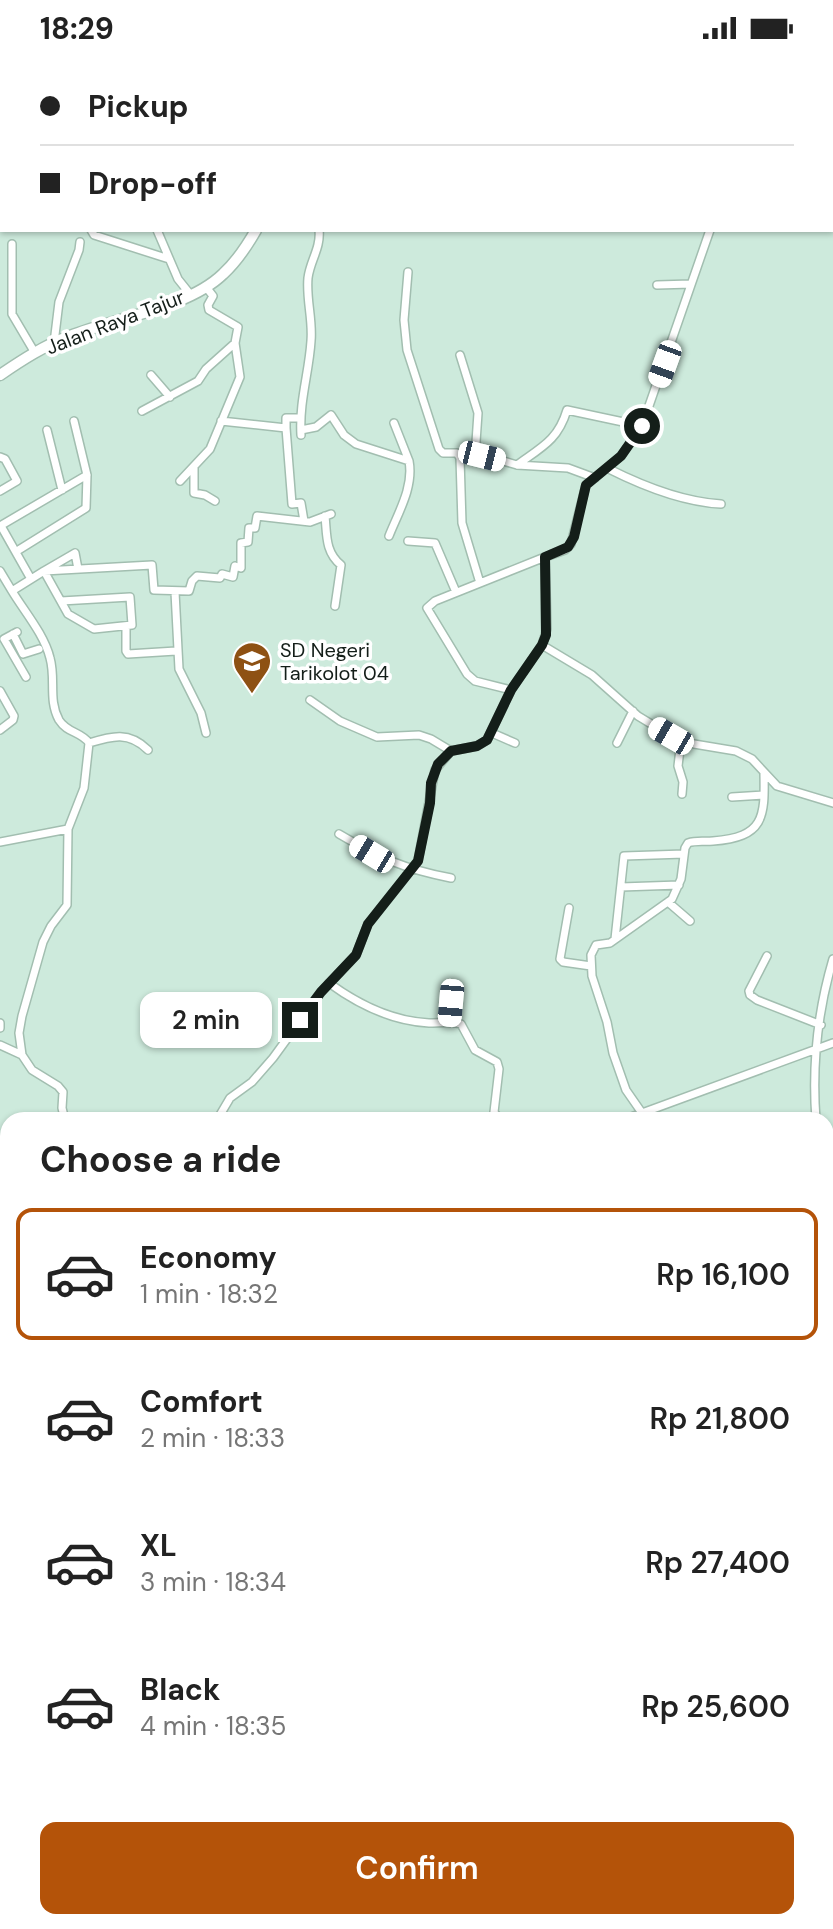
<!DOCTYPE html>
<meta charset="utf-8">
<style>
body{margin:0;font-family:"DM Sans",sans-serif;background:#f6f6f6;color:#222;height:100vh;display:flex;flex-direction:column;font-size:30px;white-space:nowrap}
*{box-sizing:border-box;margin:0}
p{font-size:26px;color:#767676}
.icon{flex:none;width:44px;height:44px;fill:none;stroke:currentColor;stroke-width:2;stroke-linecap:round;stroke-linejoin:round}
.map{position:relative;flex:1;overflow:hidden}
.panel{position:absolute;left:0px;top:1056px;width:834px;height:818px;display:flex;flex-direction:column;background:#fff;border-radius:24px 24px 0 0;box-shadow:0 2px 6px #0004}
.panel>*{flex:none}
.guide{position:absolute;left:0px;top:0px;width:834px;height:176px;box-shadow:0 2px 6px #0004;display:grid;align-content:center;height:176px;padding:0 40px;background:#fff}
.end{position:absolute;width:36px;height:36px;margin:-18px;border:10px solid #141e19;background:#fff;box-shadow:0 0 0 4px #fff}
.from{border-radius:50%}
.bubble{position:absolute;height:56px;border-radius:16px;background:#fff;box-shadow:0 2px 6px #0004;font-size:26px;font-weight:600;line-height:56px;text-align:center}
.car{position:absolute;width:24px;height:48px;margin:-24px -12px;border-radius:10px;box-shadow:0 0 6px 2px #0007;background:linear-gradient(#fff 24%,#345 0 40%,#fff 0 76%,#345 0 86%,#fff 0)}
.guide b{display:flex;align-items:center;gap:28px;height:76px;font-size:30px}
.guide b+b{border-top:2px solid #e0e0e0}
.guide i{width:20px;height:20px;background:#222}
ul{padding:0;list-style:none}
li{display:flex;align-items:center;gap:24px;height:132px;margin:0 16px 12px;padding:0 24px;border:4px solid transparent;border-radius:16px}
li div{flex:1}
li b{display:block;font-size:30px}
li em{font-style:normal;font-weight:600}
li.current{border-color:#b45309}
li>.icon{width:72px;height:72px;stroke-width:1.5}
h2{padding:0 40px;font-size:36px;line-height:96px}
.cta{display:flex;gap:16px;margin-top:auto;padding:16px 40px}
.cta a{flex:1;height:92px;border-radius:16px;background:#b45309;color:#fff;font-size:32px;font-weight:600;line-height:92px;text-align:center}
.status{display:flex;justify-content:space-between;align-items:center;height:56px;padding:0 40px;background:#fff;direction:ltr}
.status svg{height:22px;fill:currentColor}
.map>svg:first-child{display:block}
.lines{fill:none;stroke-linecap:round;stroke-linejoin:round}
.minor-casing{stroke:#a2beb0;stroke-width:10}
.secondary-casing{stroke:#a2beb0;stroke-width:13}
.minor{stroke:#fff;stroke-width:7}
.secondary{stroke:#fff;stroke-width:10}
.route{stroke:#141e19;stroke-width:10}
.labels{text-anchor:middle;stroke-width:7;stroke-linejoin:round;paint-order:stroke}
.street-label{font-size:20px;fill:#141e19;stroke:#fff}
.poi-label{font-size:20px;fill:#141e19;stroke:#fff;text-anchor:start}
</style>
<div class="status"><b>18:29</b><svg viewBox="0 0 49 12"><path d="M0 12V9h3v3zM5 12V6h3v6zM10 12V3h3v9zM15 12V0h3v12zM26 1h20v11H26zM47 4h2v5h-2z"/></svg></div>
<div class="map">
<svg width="833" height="1873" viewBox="0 0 833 1873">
<rect width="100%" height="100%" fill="#cdeadc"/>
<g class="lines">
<defs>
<path id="minor" d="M22,0V2
M106,0L109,2
M10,2L13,0
M0,5L2,4
M0,84H2
M91,174L94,179L169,203
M157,174L178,223L190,238
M12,188V258L35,297
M408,216L404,264L407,294L439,393L443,397H457L460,402L462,467L480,527
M657,229L691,228
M54,287L59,246L79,194L80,186
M460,299L478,357L476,386L479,398L517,409L568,412L595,422
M151,319L170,341
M142,355L198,325L206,313L235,287
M221,365L286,372L292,448L301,447L304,465
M286,372V362H300
M47,374L62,434
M301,374L316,371L331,359L344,379L356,388L409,405L394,367
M301,379C299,345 309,317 311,285C313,264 306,243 308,222C310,205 321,192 319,174
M0,401L5,403L17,425L0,435
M517,409C542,391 558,384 567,354L642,370
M194,412V437L205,439L215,445
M609,413C643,430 683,446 721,448
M180,425L210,393L240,321L235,287L238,271L209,254L208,249L213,240L206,231
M325,460C327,479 325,496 341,509L335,550
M0,470L87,419
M1,470L31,523
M389,480C398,457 414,431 409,405
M408,485L435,487L456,536
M17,495L86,452L87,419L74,365
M0,515L12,535L44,515L152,509L154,534L189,535L192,525L197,520L220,522L222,518L233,521L235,510L241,512V487L248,486L249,472H255L257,460L310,466L331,458
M12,535C24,555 44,578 50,602C56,623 48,644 59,664C67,677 82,676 89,687L84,732L68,773L67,849L51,870L43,886L22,960L19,977L22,999L32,1014L58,1030L63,1036L62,1052L65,1064
M175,536L179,613L201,657L206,677
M61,545L130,541L132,569L94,573L68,558L44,515L75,497L78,513
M126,570V595L128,598L176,595
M17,576L4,583L26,621
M13,578L23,598L39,593
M542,589L592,619L638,660L671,680L694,688L736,695L752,703L777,730L833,747
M511,634L475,625L467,618L427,552L435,545L545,501
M0,635L14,660L13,664L0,674
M310,644L340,665L377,681L419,679L431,683L451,695
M492,677L515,687
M681,685L678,710L683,726L682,738
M89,687C112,680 129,675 148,694
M617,687L633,655
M732,741L764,739
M339,778C380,802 404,813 451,822
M0,786L68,773
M621,831L679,829
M668,846L690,865
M569,852L560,903L563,906L591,910
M615,883L624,800L684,798
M767,900L749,935L750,939L757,944L821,969
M329,927C359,949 391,965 429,967C440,967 450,965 461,968L475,994L497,1006L499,1013L494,1056L500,1064
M450,966L451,947
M0,967V972
M0,989L22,999
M642,1057L626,1034L613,997L607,966L592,920L591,899L596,889L610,887L672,843L681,823L685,792L688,787C697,784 704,786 713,785C764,781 765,762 764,717
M217,1064L230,1042L252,1026L273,1002L321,936L356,899L368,868L418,805L435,714L451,695L477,690L487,684L511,634L542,589L547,573L545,501L565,494L571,488L586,429L621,400L642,370L710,174
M623,1064L833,987
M816,1064C812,1011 818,954 833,903
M826,1119L833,1150
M0,1182L8,1183
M826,1184L833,1159
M826,1265L833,1266
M0,1278L8,1274
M826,1305L833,1307
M0,1360L8,1359
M826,1409L833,1411
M830,1518L833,1519
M0,1526L8,1501
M0,1546L8,1549
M826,1646L833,1649
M826,1757L833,1736
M0,1779L8,1786
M826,1819L833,1821
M0,1846L8,1848
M58,1866L77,1873
M26,1873L28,1866
M395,1873L396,1866
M617,1873L618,1866
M787,1873L789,1866
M826,1873L833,1845"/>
<path id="secondary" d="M630,0L633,2
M389,2L391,0
M832,100H833
M0,319C22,304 45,289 70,280C115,262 188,252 223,218C236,206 247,190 256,174"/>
</defs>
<use href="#minor" class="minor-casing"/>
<use href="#secondary" class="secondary-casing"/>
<use href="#minor" class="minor"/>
<use href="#secondary" class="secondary"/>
</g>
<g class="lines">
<path class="route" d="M300,964L321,936L356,899L368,868L418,805L430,747L431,727L438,708L451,695L477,690L487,684L511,634L542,589L546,579L545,501L568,491L574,481L586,429L621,400L642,370"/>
</g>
<defs>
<symbol id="school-pin" viewBox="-11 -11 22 30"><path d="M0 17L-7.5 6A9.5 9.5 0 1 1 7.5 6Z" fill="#8e5113" stroke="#fff"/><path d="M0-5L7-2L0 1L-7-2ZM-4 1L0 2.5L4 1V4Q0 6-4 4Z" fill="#fff"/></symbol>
</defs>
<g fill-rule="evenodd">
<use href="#school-pin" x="230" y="583" width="44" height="60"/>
</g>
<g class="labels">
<g class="street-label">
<text transform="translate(115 266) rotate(-21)" y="7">Jalan Raya Tajur</text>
</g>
<g class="poi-label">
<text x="280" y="601">SD Negeri<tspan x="280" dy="23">Tarikolot 04</tspan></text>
</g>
</g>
</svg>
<i class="end from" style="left:642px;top:370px"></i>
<i class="end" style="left:300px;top:964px"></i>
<div class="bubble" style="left:140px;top:936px;width:132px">2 min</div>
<i class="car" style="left:665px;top:308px;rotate:200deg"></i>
<i class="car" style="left:482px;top:400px;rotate:104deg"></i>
<i class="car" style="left:671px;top:680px;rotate:300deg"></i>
<i class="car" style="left:372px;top:798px;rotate:301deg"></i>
<i class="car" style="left:451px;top:947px;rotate:185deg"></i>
<div class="guide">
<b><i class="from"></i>Pickup</b>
<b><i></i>Drop-off</b>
</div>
<section class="panel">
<h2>Choose a ride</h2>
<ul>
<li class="current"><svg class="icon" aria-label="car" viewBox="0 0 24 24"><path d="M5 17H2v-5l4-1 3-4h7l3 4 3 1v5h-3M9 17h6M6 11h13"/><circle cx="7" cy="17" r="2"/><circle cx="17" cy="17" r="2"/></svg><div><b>Economy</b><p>1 min · 18:32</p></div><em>Rp 16,100</em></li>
<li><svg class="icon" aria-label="car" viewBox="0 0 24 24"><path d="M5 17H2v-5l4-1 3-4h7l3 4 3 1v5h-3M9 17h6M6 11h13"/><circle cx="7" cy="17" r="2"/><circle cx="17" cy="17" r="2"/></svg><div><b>Comfort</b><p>2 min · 18:33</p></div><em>Rp 21,800</em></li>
<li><svg class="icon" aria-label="car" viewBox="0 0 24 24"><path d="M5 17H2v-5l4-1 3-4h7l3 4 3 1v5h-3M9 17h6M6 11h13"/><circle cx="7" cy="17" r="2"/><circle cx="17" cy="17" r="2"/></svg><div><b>XL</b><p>3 min · 18:34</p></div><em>Rp 27,400</em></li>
<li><svg class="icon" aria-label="car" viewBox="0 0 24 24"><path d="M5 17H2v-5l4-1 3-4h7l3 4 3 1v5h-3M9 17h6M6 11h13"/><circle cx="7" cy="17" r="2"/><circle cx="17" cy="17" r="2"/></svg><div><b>Black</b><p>4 min · 18:35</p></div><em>Rp 25,600</em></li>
</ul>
<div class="cta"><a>Confirm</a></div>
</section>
</div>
